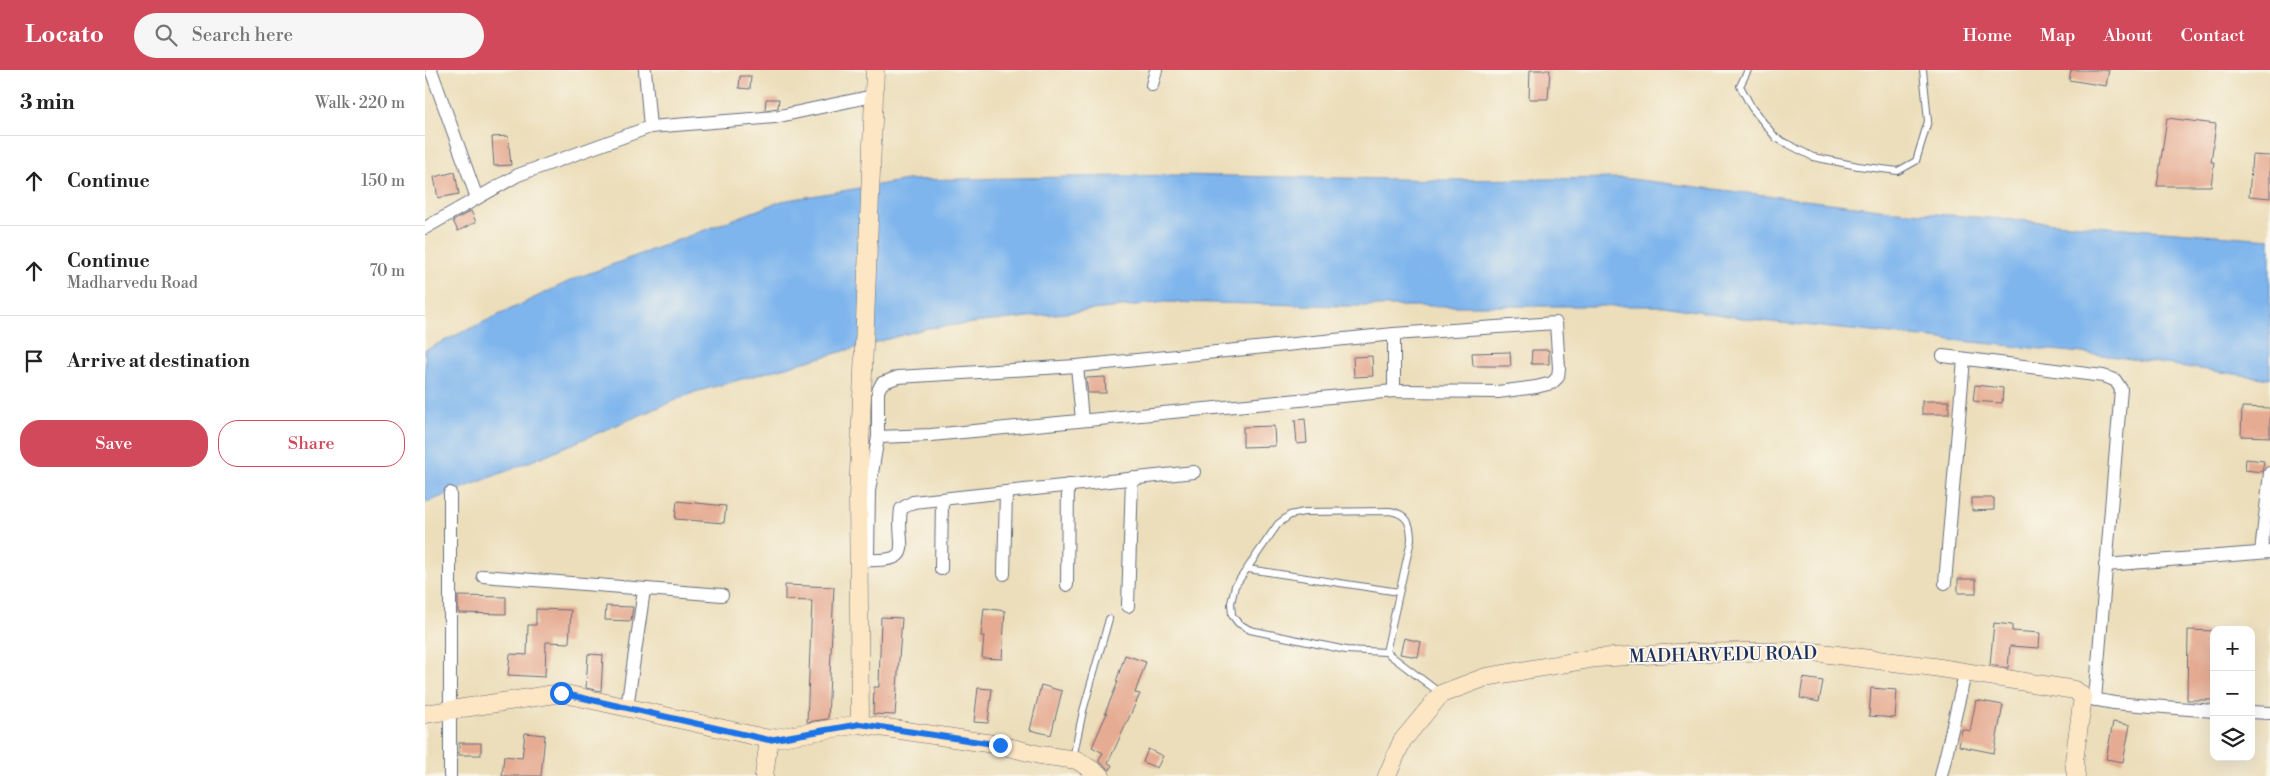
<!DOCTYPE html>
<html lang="en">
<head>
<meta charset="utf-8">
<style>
  :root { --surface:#fff; --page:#f6f6f6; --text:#222; --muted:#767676; --line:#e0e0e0; --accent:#d1495b }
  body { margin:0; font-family:"Libre Bodoni",serif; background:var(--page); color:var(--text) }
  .controls { position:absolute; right:15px; bottom:15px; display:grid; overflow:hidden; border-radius:10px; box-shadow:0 5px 20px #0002 }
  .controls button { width:45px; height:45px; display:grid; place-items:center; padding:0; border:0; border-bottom:1px solid var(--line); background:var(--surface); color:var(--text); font:25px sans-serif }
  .stop { position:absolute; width:15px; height:15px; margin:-11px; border:4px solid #1a73e8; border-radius:50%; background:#fff }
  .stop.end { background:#1a73e8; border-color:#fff; box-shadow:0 1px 5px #0008 }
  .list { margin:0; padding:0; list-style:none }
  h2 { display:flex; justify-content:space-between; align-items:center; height:65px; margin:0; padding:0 20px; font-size:21px }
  h2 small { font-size:16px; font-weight:400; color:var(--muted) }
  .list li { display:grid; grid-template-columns:32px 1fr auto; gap:15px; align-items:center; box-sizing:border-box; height:90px; padding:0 20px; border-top:1px solid var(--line) }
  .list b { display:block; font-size:19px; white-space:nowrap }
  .list p { margin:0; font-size:16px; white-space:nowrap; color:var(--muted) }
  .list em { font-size:16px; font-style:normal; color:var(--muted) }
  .actions { display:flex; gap:10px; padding:15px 20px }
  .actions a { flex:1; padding:11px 0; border:1px solid var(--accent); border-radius:20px; text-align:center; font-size:18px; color:var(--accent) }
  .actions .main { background:var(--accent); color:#fff }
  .icon { flex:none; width:28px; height:28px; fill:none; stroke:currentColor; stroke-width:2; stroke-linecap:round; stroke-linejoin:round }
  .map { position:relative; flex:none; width:1845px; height:706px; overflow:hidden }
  header { display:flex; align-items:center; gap:30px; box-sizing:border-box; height:70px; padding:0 25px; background:var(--accent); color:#fff }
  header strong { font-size:24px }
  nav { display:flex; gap:28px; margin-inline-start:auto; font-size:18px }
  .search { width:350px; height:45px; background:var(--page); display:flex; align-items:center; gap:12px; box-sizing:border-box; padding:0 18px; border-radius:28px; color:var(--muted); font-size:19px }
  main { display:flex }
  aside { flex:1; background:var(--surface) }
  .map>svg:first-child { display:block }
</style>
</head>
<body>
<header>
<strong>Locato</strong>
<div class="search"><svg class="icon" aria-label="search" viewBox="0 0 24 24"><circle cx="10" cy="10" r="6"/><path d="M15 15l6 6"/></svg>Search here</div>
<nav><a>Home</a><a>Map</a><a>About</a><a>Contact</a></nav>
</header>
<main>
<aside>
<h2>3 min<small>Walk · 220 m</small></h2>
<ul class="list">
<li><svg class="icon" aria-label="ahead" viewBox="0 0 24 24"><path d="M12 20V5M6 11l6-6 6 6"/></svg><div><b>Continue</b></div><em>150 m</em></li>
<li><svg class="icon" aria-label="ahead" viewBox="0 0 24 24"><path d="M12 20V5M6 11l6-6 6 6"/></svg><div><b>Continue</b><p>Madharvedu Road</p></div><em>70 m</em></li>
<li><svg class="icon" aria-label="arrive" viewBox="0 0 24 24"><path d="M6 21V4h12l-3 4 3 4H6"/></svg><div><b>Arrive at destination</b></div></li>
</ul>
<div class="actions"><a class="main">Save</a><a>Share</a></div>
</aside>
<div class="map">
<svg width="1845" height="706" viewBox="0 0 1845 706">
  <rect width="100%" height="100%" fill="#fbf7ec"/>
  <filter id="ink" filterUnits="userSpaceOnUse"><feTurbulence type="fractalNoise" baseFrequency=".02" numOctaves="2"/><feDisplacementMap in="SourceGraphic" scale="10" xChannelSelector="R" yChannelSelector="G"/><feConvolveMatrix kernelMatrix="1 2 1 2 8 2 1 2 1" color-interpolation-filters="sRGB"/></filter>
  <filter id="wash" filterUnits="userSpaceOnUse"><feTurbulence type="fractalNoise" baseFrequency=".0096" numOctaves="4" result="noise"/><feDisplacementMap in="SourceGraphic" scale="20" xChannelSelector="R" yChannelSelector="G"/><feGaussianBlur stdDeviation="1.12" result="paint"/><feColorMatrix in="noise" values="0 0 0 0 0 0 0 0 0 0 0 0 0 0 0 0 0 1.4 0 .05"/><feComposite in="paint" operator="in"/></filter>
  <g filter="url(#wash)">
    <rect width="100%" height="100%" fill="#ecdeba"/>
    <!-- water -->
    <path fill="#7eb5ed" stroke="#4c72a6" d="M752,105L1024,110L1198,108L1471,141L1845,169V309L1677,285L1336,251L1238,236H922L741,232L503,258L270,322L102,393L0,433V280L149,209L357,131L482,110Z"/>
    <g id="blocks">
      <!-- building -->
      <g fill="#e6ac93">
        <path d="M1105,0H1125L1123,29H1104Z"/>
        <path d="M1646,0H1684L1681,16L1644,10Z"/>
        <path d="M315,6H326L325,19L314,18Z"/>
        <path d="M341,29H354L353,38L340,40Z"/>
        <path d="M1742,48L1791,54L1786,92H1789L1786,116H1732Z"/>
        <path d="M83,66L86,95L69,96L67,67Z"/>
        <path d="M1827,85L1845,86V128L1824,126Z"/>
        <path d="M30,102L34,124L13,128L9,107Z"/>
        <path d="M46,141L51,152L33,161L28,151Z"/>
        <path d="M1107,280H1124V294H1106Z"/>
        <path d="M1085,282L1086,296H1048L1047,283Z"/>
        <path d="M947,286L948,306L929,307L928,287Z"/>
        <path d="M680,307L681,323H663L661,308Z"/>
        <path d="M1550,315L1578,318L1577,333L1548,331Z"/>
        <rect x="1497" y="331" width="27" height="13"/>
        <path d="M1817,337L1845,338V367L1816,366Z"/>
        <path d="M880,349L882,373L872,374L870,350Z"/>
        <path d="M849,356L850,376L818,377V357Z"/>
        <path d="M1821,389L1839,391L1837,402L1820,400Z"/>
        <path d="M1547,428H1569V440L1547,441Z"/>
        <path d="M252,431L301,436L299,453L250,449Z"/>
        <rect x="1533" y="509" width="18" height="14"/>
        <path d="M360,515L409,517L403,649L382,652L387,531L360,530Z"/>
        <path d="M33,526L81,527V544L33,543Z"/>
        <path d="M181,536L208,537L206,551L180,550Z"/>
        <path d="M559,538L580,541L577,589L557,588L559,566H556Z"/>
        <path d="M111,539L146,540L144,573L121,572L120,607L83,605L85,584L102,585L103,555H111Z"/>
        <path d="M456,547L477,548L470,645L448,644L449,617H454Z"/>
        <path d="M1569,553L1587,555V561L1615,563L1614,578L1585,576L1583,598L1565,595Z"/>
        <path d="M1763,560L1789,561V630H1762Z"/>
        <path d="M979,568L996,572L993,587L975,584Z"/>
        <path d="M163,584L178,585L176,621L161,618Z"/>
        <path d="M700,585L721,592L710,623L715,624L683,693L687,695L685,700L673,691L678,683L667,677L682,643H680L693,612H691Z"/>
        <path d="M1378,608L1398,611L1394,632L1375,628Z"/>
        <path d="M616,615L637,621L626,665L605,660Z"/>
        <path d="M553,618L567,619L563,653L549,652Z"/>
        <path d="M1446,618L1472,620L1470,648L1444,646Z"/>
        <path d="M1551,630L1578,635L1569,683L1534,676L1537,659L1545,661Z"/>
        <path d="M1688,652L1705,655L1698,692L1681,689Z"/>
        <path d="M100,663L120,665L116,706H77L79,686L97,688Z"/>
        <rect x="34" y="673" width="22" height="12"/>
        <path d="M723,679L738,686L732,698L718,692Z"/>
      </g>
    </g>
  </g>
  <g filter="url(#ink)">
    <use href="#blocks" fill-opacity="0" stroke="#646c7e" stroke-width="1"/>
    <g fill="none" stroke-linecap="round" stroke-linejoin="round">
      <defs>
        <g id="lane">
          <path d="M1323,0L1315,16L1327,38L1351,68L1388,87L1433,96L1473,101L1491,91L1503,51L1498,0"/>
          <path d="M965,441C982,444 986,453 986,470L961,582L921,580L825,560L813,553L807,545L806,533L810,516L853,454L865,445L879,442Z"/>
          <path d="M823,499L974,522"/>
          <path d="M961,582L1015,623"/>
          <path d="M648,688L658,641L684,549"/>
        </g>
        <g id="street">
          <path d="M6,0L52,128"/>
          <path d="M220,0L225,57"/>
          <path d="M727,15L731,0"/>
          <path d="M0,158L93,105L225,57L350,47L448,26"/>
          <path d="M1518,286L1678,306L1690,310L1696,319L1670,630"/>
          <path d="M652,296L657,350"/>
          <path d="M969,321V264"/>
          <path d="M25,423V706"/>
          <path d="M1836,482L1845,403"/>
          <path d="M433,489L439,490L443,485L444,421L453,367V321L457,313L473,307L652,296L969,264L1131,253L1134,298L1133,307L1127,313L1111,317L1073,322L969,321L506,365L453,367"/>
          <path d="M439,490C494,492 470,477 476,439L488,432L769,402"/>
          <path d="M1680,495L1845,482"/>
          <path d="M516,499L517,429"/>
          <path d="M579,504L581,422"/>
          <path d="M58,506L297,525"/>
          <path d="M1520,513L1539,289"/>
          <path d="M642,515L643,415"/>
          <path d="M703,536L707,408"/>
          <path d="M1662,628L1689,633L1789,641"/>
          <path d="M202,638L219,520"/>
          <path d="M1826,642L1845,643"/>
          <path d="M1516,706L1540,604"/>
        </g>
        <g id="secondary">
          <path d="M0,644L136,623L344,669L435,654L575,675L615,685L652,690L676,706"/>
          <path d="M435,654L433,428L450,0"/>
          <path d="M339,706L344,669"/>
          <path d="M962,706L977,671L1016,624L1061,607L1171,588L1253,583L1380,581L1509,597L1650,620L1658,627L1649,691L1651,706"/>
        </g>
      </defs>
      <!-- lane casing -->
      <use href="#lane" stroke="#646c7e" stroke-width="8"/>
      <!-- street casing -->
      <use href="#street" stroke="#646c7e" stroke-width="14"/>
      <!-- secondary casing -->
      <use href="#secondary" stroke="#646c7e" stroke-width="19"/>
      <!-- lane -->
      <use href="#lane" stroke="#fff" stroke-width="6"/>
      <!-- street -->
      <use href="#street" stroke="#fff" stroke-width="12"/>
      <!-- secondary -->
      <use href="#secondary" stroke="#fce6c4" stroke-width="18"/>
    </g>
  </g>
  <g fill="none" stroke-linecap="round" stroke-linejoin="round" filter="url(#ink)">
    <!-- route -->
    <path stroke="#1a73e8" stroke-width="6" d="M136,623L344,670L435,654L575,675"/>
  </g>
  <g text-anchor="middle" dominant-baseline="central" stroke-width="4" stroke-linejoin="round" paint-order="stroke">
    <!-- street labels -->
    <g font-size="18" fill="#1b2f5e" stroke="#fbf7ec">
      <text transform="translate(1298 585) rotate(-1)">MADHARVEDU ROAD</text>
    </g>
  </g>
</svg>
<div class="controls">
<button>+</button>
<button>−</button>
<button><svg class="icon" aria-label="layers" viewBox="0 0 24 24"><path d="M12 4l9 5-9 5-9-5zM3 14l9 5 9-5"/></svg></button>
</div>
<div class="stop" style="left:136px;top:623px"></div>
<div class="stop end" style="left:575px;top:675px"></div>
</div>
</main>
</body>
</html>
